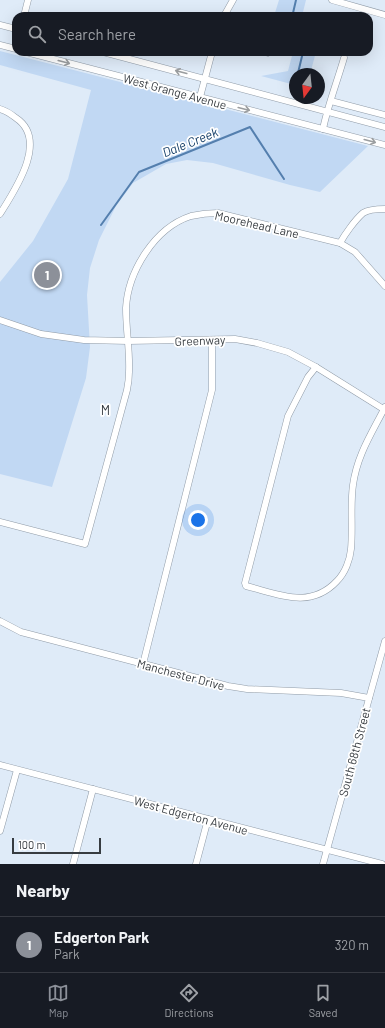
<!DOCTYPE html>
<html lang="en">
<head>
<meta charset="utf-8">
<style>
  :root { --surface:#171b24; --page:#20242c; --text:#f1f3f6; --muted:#9ea1a6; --line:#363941; --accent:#8c9099 }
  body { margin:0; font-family:Barlow,sans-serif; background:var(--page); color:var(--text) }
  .compass { position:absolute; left:289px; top:68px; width:36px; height:36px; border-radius:50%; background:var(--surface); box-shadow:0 4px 16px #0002; rotate:195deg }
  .scale { position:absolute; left:12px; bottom:10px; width:89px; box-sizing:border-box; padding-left:4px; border:2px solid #373c41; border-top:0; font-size:11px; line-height:14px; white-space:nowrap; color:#373c41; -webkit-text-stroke:3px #fff; paint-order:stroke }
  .you { position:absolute; left:198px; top:520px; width:14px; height:14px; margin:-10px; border:3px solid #fff; border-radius:50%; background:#1a73e8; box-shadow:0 0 0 6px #1a73e833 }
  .badge { display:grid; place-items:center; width:26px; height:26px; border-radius:50%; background:var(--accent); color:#fff; font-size:13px; font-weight:700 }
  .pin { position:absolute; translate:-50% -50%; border:2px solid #fff; box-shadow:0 1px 4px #0006 }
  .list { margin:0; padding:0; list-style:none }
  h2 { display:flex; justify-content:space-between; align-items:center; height:52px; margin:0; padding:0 16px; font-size:17px }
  h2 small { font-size:13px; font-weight:400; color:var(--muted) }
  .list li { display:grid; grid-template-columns:26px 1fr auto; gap:12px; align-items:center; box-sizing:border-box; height:56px; padding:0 16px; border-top:1px solid var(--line) }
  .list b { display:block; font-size:15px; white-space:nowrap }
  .list p { margin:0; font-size:13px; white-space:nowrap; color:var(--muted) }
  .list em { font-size:13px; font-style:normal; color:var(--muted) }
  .icon { flex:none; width:22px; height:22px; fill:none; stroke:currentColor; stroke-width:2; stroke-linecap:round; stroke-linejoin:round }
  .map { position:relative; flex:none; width:385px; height:864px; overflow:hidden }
  .search { position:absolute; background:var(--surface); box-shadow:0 4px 16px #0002; left:12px; right:12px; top:12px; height:44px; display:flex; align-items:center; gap:10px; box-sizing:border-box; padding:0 14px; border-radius:12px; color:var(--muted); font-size:15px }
  .sheet { height:108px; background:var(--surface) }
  nav { display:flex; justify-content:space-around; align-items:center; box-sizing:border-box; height:56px; border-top:1px solid var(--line); background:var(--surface); font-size:11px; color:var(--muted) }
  nav a { display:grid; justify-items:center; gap:2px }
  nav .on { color:var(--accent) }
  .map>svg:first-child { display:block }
</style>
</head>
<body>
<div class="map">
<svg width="385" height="864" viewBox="0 0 385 864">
  <rect width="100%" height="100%" fill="#dfebf8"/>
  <!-- green -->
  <g fill="#c1d8f3">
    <path d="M279,0H306L302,16H274Z"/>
    <path d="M0,51L368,146L320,192L290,185L213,163L187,160L166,164L133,183L116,206L99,240L90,268L87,295L90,347L86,378L52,487L0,474V282L33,241L68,179L91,90L0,65Z"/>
    <path d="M293,52H316L310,74H295V85L261,76L288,71Z"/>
  </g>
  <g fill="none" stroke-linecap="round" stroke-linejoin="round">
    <!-- stream -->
    <g stroke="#547fae" stroke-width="2">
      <path d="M295,16L293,13L296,0"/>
      <path d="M298,73L303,52"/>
      <path d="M101,225L139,172L250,127L284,179"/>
    </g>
    <defs>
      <g id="minor">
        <path d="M332,0L385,15"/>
        <path d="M24,16L28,0"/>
        <path d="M224,16L233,0"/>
        <path d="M0,25L16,29"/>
        <path d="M0,45L16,49"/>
        <path d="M26,52L385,145"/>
        <path d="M103,52L385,127"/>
        <path d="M265,52L268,53"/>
        <path d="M200,97L212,52"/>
        <path d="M331,101L385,115"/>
        <path d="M0,109C7,111 11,114 16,118C49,140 15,190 0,214"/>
        <path d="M323,129C328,105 337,82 344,58"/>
        <path d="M340,243C345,234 355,220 363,213C369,209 378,209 385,209"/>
        <path d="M0,320L41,334L84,340L128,341L235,339L257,343L288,352L316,367L385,410"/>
        <path d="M316,367L308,377L288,416L245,583L246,586C278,594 310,610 337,581C345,573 350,560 351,549C353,527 350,506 353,485C357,455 372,433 385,407"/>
        <path d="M0,522L85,544L127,390C128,385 129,378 129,372C130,351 126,330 126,308C128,272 154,228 191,216C200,214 209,213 218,213L340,243L355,252L385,286"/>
        <path d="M0,621L21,632L228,686L247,689L341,693L369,698"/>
        <path d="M143,664L212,390V340"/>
        <path d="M0,765L382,864"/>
        <path d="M0,831L17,770"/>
        <path d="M73,864L93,789"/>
        <path d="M196,864L208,819"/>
        <path d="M323,864L385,641"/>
      </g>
    </defs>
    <!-- minor casing -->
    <use href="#minor" stroke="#909ba7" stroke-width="7"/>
    <!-- minor -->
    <use href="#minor" stroke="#fff" stroke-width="6"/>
  </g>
  <!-- one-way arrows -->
  <defs><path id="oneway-shaft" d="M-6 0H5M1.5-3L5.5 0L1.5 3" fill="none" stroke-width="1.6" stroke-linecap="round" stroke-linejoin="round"/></defs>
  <g stroke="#9b9ea0">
    <use href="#oneway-shaft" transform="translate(64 62) rotate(15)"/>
    <use href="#oneway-shaft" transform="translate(181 72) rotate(-165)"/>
    <use href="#oneway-shaft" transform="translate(244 109) rotate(14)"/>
    <use href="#oneway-shaft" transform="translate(370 141) rotate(15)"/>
  </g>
  <g text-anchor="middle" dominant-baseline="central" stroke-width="3.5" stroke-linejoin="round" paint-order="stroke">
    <!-- street labels -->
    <g font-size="12" fill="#373c41" stroke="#fff">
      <text transform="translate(175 91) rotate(15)">West Grange Avenue</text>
      <text transform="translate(257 224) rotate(13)">Moorehead Lane</text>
      <text transform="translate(200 340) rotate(-2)">Greenway</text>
      <text transform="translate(181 674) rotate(15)">Manchester Drive</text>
      <text transform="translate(354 752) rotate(-75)">South 68th Street</text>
      <text transform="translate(191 815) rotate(15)">West Edgerton Avenue</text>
    </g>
    <!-- water labels -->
    <g font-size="13" font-style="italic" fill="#143e68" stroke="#fff">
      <text transform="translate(190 142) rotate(-22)">Dale Creek</text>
    </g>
    <!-- neighbourhood labels -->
    <g font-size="13" letter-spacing="1" fill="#373c41" stroke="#fff">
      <text x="106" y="410">M</text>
    </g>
  </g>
</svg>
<svg class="compass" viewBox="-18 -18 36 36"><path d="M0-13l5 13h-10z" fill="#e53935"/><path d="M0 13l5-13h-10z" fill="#9ea1a6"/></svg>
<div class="scale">100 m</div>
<div class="you"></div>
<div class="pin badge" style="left:47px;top:275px">1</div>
<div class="search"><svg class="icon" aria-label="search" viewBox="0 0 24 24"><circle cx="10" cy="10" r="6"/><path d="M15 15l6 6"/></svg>Search here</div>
</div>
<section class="sheet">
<h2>Nearby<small></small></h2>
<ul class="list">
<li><span class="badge">1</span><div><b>Edgerton Park</b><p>Park</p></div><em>320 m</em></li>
</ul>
</section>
<nav>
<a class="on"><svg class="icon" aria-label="map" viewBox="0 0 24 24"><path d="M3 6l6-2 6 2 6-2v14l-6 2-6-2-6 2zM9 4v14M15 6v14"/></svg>Map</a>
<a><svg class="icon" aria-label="directions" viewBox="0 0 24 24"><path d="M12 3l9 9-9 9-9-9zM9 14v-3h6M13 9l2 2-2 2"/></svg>Directions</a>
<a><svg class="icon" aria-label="saved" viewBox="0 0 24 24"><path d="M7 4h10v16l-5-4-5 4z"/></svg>Saved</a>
</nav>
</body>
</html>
